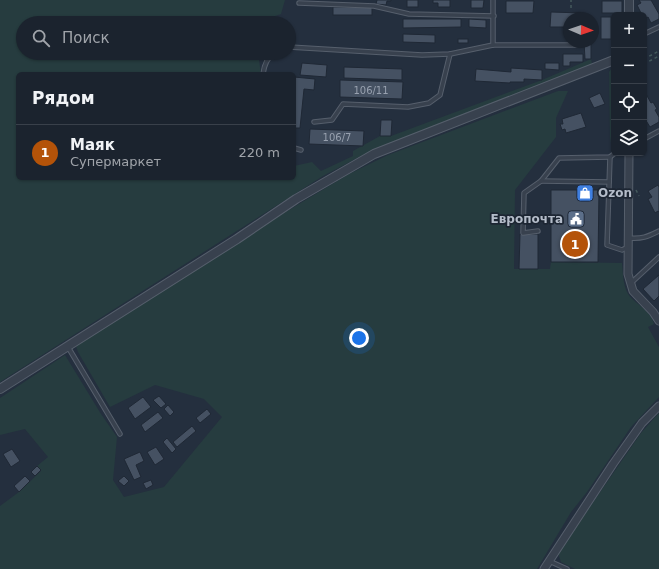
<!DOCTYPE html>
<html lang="ru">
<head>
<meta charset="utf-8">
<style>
  :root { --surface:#1b232e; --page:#282f3a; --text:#f1f3f6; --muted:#a0a4aa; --line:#39404a; --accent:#b45309 }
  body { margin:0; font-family:"DejaVu Sans",sans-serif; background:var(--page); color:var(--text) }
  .controls { position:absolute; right:12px; top:12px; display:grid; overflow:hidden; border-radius:6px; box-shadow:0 1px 3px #0004 }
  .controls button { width:36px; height:36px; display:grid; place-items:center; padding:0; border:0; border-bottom:1px solid var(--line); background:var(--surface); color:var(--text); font:20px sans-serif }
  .compass { position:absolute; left:563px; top:12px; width:36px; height:36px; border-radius:50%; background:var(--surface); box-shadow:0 1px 3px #0004; rotate:92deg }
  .you { position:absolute; left:359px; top:338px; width:14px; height:14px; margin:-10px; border:3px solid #fff; border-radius:50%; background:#1a73e8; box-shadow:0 0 0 6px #1a73e833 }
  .badge { display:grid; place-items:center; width:26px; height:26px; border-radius:50%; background:var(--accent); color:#fff; font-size:13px; font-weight:700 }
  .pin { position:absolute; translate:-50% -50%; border:2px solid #fff; box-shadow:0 1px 4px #0006 }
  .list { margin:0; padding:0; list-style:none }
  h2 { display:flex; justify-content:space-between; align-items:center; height:52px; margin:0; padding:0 16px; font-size:17px }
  h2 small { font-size:13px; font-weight:400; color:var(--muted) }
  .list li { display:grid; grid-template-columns:26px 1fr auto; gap:12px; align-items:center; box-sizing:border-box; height:56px; padding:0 16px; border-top:1px solid var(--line) }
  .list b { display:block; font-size:15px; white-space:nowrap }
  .list p { margin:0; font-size:13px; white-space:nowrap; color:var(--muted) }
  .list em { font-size:13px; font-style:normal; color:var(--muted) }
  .icon { flex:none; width:22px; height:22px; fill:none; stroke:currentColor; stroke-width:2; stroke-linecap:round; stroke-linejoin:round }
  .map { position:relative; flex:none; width:659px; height:569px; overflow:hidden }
  .search { position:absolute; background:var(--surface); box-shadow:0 1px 3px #0004; left:16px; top:16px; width:280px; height:44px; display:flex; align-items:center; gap:10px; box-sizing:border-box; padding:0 14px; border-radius:22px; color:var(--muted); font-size:15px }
  .panel { position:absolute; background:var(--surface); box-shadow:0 1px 3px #0004; left:16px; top:72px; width:280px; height:108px; border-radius:6px }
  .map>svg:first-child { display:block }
</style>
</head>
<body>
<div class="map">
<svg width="659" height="569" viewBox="0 0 659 569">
  <rect width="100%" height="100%" fill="#242f3e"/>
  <!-- green -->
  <g fill="#263c3f">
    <path d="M0,0H285L281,14L260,21H246L245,23H23V53H258L261,74H18V178H294V166L312,162L321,171L353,156V151L380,136H391L542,80L591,59L592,64L365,154L323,176L0,382Z"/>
    <path d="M614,65V145L611,143L610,137L609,72Z"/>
    <path d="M558,91H568L556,118V137L515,190L514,269H550L551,262L622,263C623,272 623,284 627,292C633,304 650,308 654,324L648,327L659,347V397L631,427L587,492L571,512L537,569H0V506L19,492L41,471L37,466L48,457L25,429L0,435V398L65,355L101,414L117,437L113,480L124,497L164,487L222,417L204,399L155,385L110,407L78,352L76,346L279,216L349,174L388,155Z"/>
    <path d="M659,413V569H575L561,562L558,553L641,433Z"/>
  </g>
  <!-- building -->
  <g fill="#455162" stroke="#1f2835">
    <path d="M377,0H391V1H387L386,5L376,4Z"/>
    <rect x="407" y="0" width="11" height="7"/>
    <path d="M433,0H450V7H438V3H433Z"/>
    <path d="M471,0H484L483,8H471Z"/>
    <path d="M639,0H651L659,14V19L651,23L648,17L644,19V15H642L637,5L641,3Z"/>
    <path d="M506,1H534L533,13H506Z"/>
    <rect x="602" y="1" width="20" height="12"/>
    <rect x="333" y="7" width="39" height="8"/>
    <path d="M551,12L582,13L581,18H569V27H550Z"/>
    <rect x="601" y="17" width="10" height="22"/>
    <path d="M403,19H461V27L403,28Z"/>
    <path d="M469,19L486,20V28L469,27Z"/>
    <path d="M246,21H260V23H245Z"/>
    <path d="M403,34L435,35V43L403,42Z"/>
    <rect x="458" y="39" width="10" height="4"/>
    <path d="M584,42H591V59H585Z"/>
    <path d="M563,54H583V62H570V66H563Z"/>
    <path d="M302,63L327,65L326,77L300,75Z"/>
    <path d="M545,63H559V70L545,69Z"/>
    <path d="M344,67L402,69V80L344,78Z"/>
    <path d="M511,68L542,70V80L524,79V82H510V83L475,81L476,69L511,72Z"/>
    <path d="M294,77L315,79L314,90L304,89L300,128H294Z"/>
    <path d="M340,80L403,82L402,99L340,97Z"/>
    <path d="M600,93L605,104L594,108L589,98Z"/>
    <path d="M646,94L651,103L653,102L657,109L655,110L659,117V122L650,127L645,119L644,120V95Z"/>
    <path d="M581,113L586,127L566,133L565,129L562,130L560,124H563L562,119Z"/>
    <path d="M381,120H392L391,136H380Z"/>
    <path d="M310,129L364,131L363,146L309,144Z"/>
    <path d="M658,185L659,187V212L658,211L655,213L648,199L652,197L648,191Z"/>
    <path d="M551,190H599L598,262H551Z"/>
    <path d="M520,234H538V269H519Z"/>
    <path d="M659,275V296L654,301L643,289Z"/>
    <path d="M159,396L166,404L161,408L153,400Z"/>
    <path d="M143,397L151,407L135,419L128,408Z"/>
    <path d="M168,405L174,412L170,416L164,409Z"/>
    <path d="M207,409L211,414L200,423L196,418Z"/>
    <path d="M158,412L163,418L145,432L141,425Z"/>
    <path d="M192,426L196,431L177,447L173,442Z"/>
    <path d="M167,438L176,449L172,453L163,442Z"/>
    <path d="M156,447L164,459L155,465L147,452Z"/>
    <path d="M12,449L20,461L11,467L3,454Z"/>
    <path d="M140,452L144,461L136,465L141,477L134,480L124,459Z"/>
    <path d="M37,466L41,470L35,476L31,472Z"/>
    <path d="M25,476L30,481L19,492L14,486Z"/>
    <path d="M124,476L129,481L124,486L118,481Z"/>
    <path d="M151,480L153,485L146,489L143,483Z"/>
  </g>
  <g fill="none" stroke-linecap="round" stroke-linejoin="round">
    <defs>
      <g id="service">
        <path d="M299,3L374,6L409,14L494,16"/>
        <path d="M644,34L659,27"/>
        <path d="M493,45H576"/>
        <path d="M289,47L422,55L450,54L493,45V0"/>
        <path d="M263,74C264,66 267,58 274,53"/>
        <path d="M314,122L332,120L343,104L408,107L429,103L440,95L450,54"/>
        <path d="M644,139L659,131"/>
        <path d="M294,148L301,150"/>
        <path d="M610,157L607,245L622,250L628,247"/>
        <path d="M541,181L609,182"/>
        <path d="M538,231L523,233L524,193L541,181L559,158L610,157L615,153"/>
        <path d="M629,238C642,239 647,237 659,231"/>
        <path d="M631,283L659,257"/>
        <path d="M68,347L120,434"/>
        <path d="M549,561L567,569"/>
      </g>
      <g id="minor">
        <path d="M629,153L628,274L633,291L653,312L659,321"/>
        <path d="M544,569L613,464L642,423L659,406"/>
      </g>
      <g id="tertiary">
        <path d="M629,15V0"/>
        <path d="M0,389L237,239L296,199L374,154L614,60"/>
      </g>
    </defs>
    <!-- service casing -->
    <use href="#service" stroke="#565f6c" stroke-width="5.5"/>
    <!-- minor casing -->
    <use href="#minor" stroke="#565f6c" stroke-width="9"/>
    <!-- tertiary casing -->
    <use href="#tertiary" stroke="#565f6c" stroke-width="10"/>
    <!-- path -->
    <g stroke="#44595c" stroke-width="1.5" stroke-dasharray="3 3" stroke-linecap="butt">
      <path d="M571,8V0"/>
      <path d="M644,59L659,51"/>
      <path d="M644,64L659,56"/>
      <path d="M636,190L639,196"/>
    </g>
    <!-- service -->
    <use href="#service" stroke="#38414e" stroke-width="3.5"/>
    <!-- minor -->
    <use href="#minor" stroke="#38414e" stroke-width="7"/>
    <!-- tertiary -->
    <use href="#tertiary" stroke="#38414e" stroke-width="8"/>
  </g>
  <!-- icons -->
  <defs>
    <symbol id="shop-square" viewBox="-11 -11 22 22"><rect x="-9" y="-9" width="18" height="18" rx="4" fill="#3f7fe0" stroke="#1d2633"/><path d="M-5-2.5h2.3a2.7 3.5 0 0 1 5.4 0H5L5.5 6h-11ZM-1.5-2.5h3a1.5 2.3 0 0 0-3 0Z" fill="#fff"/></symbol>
    <symbol id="civic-square" viewBox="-11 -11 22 22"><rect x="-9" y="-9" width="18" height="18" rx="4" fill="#5c6f8a" stroke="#1d2633"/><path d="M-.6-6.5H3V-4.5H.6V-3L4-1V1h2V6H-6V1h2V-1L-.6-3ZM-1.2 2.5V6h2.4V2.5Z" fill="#fff"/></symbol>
  </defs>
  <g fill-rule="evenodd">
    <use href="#shop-square" x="575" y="183" width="20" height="20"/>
    <use href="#civic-square" x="566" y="209" width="20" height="20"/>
  </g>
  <g text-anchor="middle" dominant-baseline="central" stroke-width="3.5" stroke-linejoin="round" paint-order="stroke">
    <!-- number labels -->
    <g font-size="10" fill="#98a1af">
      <text x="371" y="90">106/11</text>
      <text x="337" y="137">106/7</text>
    </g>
    <!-- poi labels -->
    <g font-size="12" font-weight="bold" fill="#b4bcc9" stroke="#1d2633" text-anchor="start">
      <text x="598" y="193">Ozon</text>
      <text x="563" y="219" text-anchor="end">Европочта</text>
    </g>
  </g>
</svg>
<div class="controls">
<button>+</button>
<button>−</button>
<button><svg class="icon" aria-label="locate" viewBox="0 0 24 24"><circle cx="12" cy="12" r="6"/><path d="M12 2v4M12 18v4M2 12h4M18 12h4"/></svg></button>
<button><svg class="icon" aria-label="layers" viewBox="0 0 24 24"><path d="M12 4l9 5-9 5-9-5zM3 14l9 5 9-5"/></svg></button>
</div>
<svg class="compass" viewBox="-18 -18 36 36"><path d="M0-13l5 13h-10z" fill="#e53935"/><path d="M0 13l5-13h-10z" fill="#a0a4aa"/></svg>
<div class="you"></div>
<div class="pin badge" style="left:575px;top:244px">1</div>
<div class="search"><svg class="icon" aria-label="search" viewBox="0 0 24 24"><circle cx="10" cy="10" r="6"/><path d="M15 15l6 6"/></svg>Поиск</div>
<section class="panel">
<h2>Рядом<small></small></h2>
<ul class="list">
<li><span class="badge">1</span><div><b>Маяк</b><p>Супермаркет</p></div><em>220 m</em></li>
</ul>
</section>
</div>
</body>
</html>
